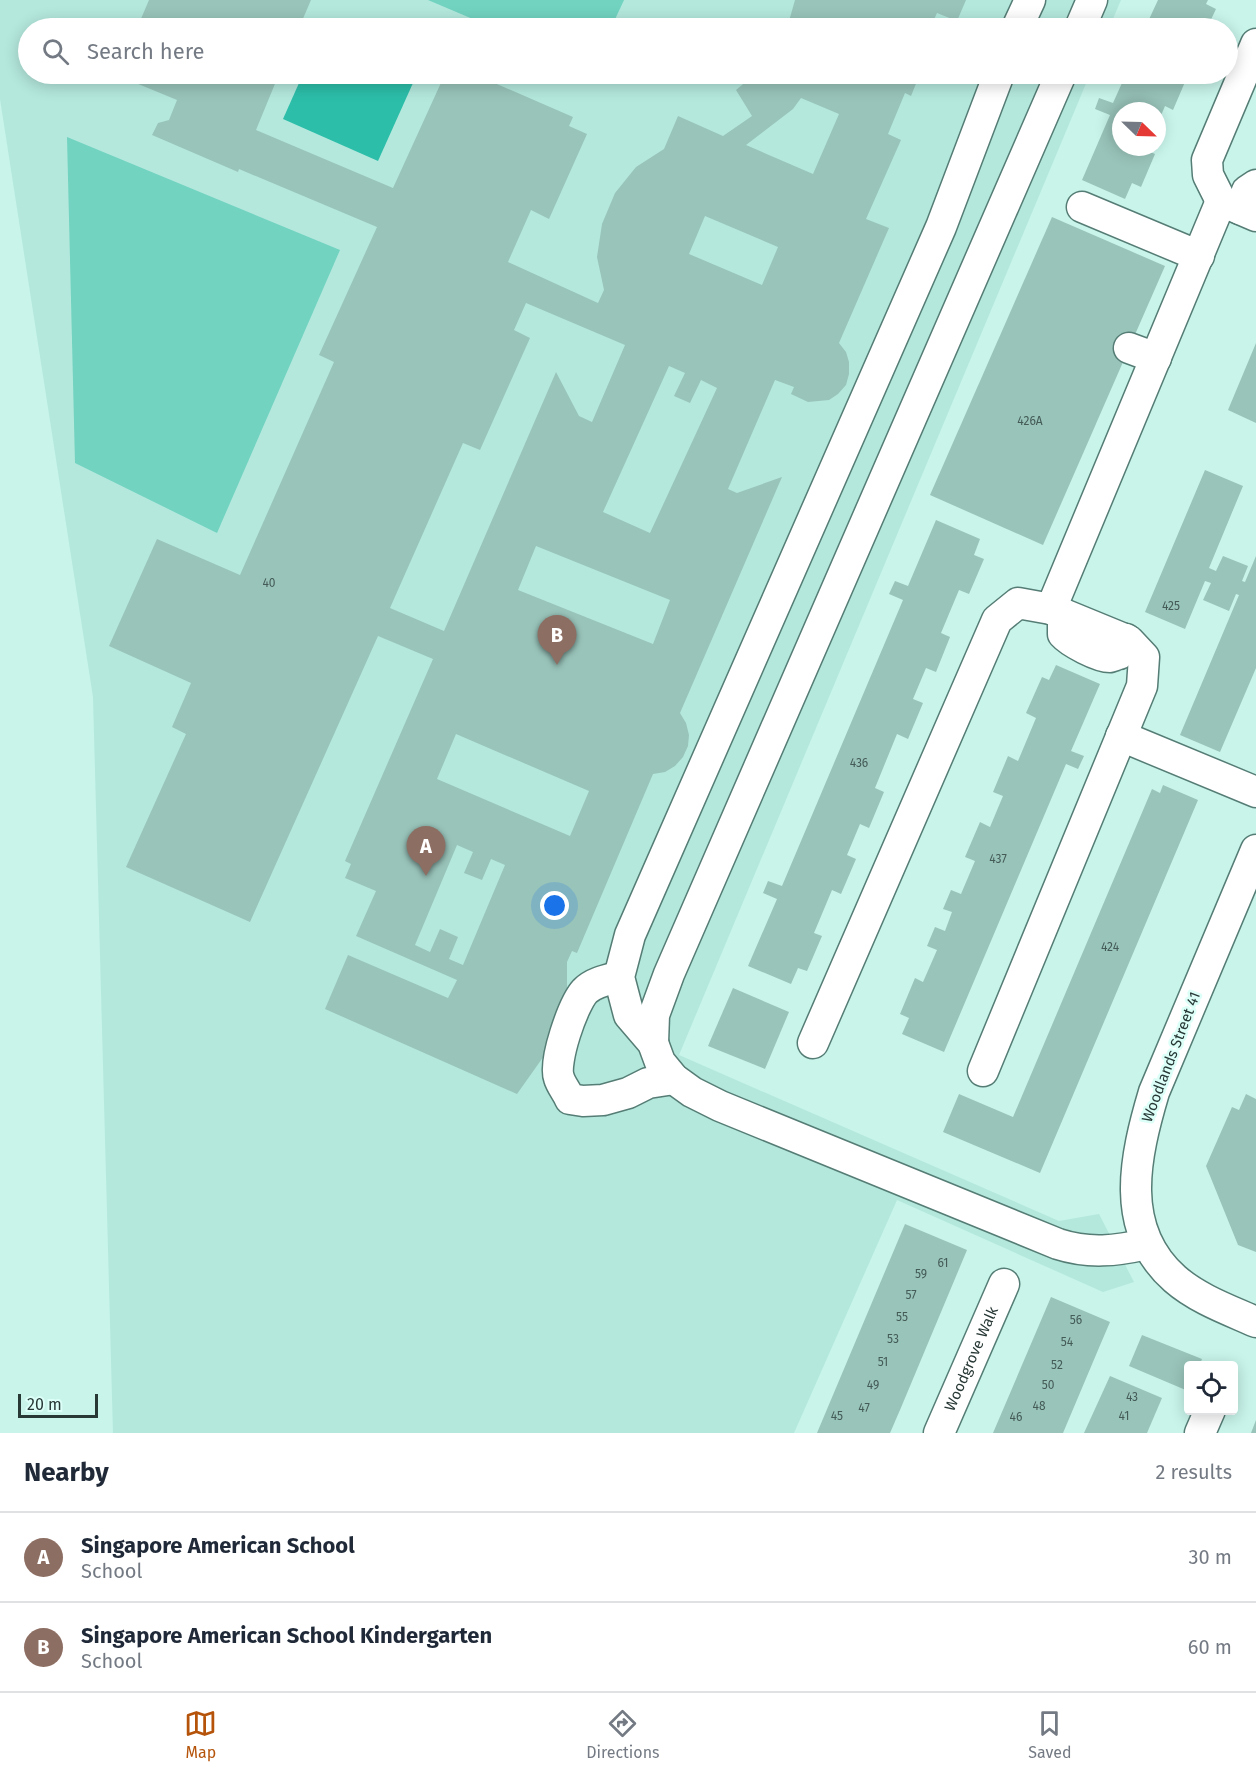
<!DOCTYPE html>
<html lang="en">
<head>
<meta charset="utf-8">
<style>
  :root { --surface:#fff; --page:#f2f2f3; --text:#1f2937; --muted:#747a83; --line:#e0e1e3; --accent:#b45309 }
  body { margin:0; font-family:"Fira Sans",sans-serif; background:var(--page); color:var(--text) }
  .controls { position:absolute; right:18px; bottom:18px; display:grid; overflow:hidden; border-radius:6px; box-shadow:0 3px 15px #0003 }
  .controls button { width:54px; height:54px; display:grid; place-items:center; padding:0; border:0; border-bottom:2px solid var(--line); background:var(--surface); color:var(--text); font:30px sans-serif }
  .compass { position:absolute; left:1112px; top:102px; width:54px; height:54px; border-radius:50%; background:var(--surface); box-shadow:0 3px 15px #0003; rotate:113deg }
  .scale { position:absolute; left:18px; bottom:15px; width:80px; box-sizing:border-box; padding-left:6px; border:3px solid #273835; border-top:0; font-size:16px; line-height:21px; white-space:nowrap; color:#273835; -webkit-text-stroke:4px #dcfff7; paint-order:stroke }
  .you { position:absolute; left:555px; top:906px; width:21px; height:21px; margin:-15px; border:4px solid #fff; border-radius:50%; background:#1a73e8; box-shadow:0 0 0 9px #1a73e833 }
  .badge { display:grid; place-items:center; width:39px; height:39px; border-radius:50%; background:var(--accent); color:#fff; font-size:20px; font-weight:700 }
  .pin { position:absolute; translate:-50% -50px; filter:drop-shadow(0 2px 3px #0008) }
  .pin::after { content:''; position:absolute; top:32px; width:21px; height:18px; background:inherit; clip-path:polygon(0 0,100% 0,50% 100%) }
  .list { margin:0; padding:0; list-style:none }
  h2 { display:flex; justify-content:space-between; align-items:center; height:78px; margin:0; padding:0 24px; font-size:26px }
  h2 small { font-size:20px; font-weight:400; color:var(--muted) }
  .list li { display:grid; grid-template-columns:39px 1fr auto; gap:18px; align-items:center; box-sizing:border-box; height:90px; padding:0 24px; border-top:2px solid var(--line) }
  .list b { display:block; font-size:22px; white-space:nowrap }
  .list p { margin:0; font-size:20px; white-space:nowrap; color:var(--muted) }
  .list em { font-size:20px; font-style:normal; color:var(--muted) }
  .icon { flex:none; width:33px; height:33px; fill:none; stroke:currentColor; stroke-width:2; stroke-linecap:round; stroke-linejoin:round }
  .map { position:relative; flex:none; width:1256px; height:1433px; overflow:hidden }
  .search { position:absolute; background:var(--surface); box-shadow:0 3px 15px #0003; left:18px; right:18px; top:18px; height:66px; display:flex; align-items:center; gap:15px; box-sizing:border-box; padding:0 21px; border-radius:33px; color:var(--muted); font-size:22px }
  .sheet { height:258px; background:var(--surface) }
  nav { display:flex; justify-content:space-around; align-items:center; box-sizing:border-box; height:84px; border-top:2px solid var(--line); background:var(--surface); font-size:16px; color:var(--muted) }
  nav a { display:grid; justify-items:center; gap:3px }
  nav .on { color:var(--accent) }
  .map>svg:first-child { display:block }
</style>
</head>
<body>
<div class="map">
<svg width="1256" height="1433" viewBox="0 0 1256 1433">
  <rect width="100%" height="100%" fill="#c8f4ea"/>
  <!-- built -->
  <path fill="#b4e8dd" d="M0,0H1121L1109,28H28V74H1090L679,1055L1059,1221L1099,1214L1134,1282L1103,1292L897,1200L794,1433H113L93,697L0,99Z"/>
  <!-- pitch -->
  <g fill="#71d3c0">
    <path d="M428,0H624L611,28H494Z"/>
    <path d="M67,137L340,250L217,533L75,463Z"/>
  </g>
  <!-- water -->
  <path fill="#2cbea9" d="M303,74H391L413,83L378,161L283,119Z"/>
  <!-- building -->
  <g fill="#99c4ba" fill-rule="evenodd">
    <path d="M149,0H311L299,28H137Z"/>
    <path d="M795,0H966L957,21L937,13L930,28H787Z"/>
    <path d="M1158,0H1208L1206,4L1216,9L1207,28H1145Z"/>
    <path d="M114,74H279L256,130L393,188L445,74H474L573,117L569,126L587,134L549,219L531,210L508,262L598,303L604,290L597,257L602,224L615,193L636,167L664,149L678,116L723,136L752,116L736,90L755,74H920L911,96L905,93L888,134L901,140L866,219L889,228L839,343L846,352L849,362V374L846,385L838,394L829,400L808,402L791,394L794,387L775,380L728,489L737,493L782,477L680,713L686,723L689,735L688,746L683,757L675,766L665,772L653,774L577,953L572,951L567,962V1001L556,1039L517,1094L325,1009L348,955L448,998L457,980L356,936L376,891L345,878L351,864L345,861L433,659L378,636L250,922L126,867L186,734L172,727L191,683L109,646L157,539L240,575L334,362L319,355L377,227L239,169L238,172L152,135L158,123L169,120L177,100ZM801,98L839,114L813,174L746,145L793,109ZM705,216L778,247L762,285L689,254ZM526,303L625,345L592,422L579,416L556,372L444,631L390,608L463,443L480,450L530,338L514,330ZM669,366L685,373L674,396L690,403L701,380L717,388L650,533L603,512ZM536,546L670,600L653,644L518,590ZM456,734L589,791L570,836L437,779ZM457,845L473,852L464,873L482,880L491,859L505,865L463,965L449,959L458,937L440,929L430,952L415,945Z"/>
    <path d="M1126,74L1188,75L1173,110L1165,106L1157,125V111H1121V147H1148L1146,150L1155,154L1141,187L1132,183L1125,199L1082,180L1110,115L1095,109L1099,98L1113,103Z"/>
    <path d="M1052,217L1165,266L1043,545L930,495Z"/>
    <path d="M1256,343V423L1228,410Z"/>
    <path d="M1205,470L1243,486L1209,568L1216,571L1223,556L1248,566L1242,581L1245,582L1256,556V668L1220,752L1180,735L1239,595L1236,594L1229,611L1203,600L1211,583L1205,581L1185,629L1145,612Z"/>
    <path d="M936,520L980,539L974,555L984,559L969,594L959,590L941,633L950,637L936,672L926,668L913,699L923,703L908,739L897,734L875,788L884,792L869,828L860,824L847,855L856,859L841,894L832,890L814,933L822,936L807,971L798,968L791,984L748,966L777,899L763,893L768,881L782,886L903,600L889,594L895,581L908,586Z"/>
    <path d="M1056,665L1100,684L1071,751L1084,756L1078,769L1066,764L944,1052L902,1034L909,1018L900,1014L915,978L923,982L937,950L927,946L935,927L945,931L952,912L943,909L951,890L961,894L975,861L965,857L980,822L990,827L1003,796L993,792L1008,756L1018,761L1036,718L1026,713L1042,677L1049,680Z"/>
    <path d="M1163,785L1198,800L1040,1173L943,1132L959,1094L1013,1117L1152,789L1160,793Z"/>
    <path d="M733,988L789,1012L765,1069L708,1046Z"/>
    <path d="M1246,1094L1256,1099V1252L1238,1245L1206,1166L1232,1107L1239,1110Z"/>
    <path d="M905,1224L967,1250L900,1410L890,1433H817Z"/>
    <path d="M1051,1297L1110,1322L1101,1343L1063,1433H993Z"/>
    <path d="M1142,1335L1202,1359L1199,1366H1188V1391L1129,1366Z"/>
    <path d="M1110,1376L1162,1398L1147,1433H1084Z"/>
    <path d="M1256,1420V1433H1251Z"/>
  </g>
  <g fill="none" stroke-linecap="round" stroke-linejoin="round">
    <defs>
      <g id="minor">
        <path d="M1017,28L1030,0"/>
        <path d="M1080,28L1092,0"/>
        <path d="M1256,44L1207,160L1208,175L1221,201L1256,216"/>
        <path d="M999,74L941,227L630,935L619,977L629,1015L653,1043L660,1062L674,1079L692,1092L720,1106L1058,1244C1089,1254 1116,1251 1147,1244"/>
        <path d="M1082,207L1199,256"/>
        <path d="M1240,209L1247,191L1256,185"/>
        <path d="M1129,348L1156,358"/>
        <path d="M1051,609L1221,201"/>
        <path d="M1067,616L1063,625V634C1070,642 1098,657 1110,657C1111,657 1118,654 1119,654L1126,639"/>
        <path d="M1121,736L1256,792"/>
        <path d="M1256,850L1154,1092C1135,1156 1118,1229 1175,1279C1198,1299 1229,1310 1256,1322"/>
        <path d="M619,977C607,980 594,982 585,991C573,1004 553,1062 559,1078C561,1085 567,1092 570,1099L583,1101L603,1100L628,1093L648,1083L674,1079"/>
        <path d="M653,1043L654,1015L669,974L1061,74"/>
        <path d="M813,1043L997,620L1018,603L1051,609L1129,641L1144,657L1142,686L983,1071"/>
        <path id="s1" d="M939,1433L1004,1284"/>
        <path d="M1200,1433L1210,1410"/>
      </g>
    </defs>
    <!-- minor casing -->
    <use href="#minor" stroke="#557d75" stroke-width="33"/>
    <!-- minor -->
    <use href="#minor" stroke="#fff" stroke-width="30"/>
  </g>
  <g text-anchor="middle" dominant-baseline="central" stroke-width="5" stroke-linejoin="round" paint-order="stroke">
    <!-- number labels -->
    <g font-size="12" fill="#445b56">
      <text x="1030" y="421">426A</text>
      <text x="269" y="583">40</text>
      <text x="1171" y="606">425</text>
      <text x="859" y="763">436</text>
      <text x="998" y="859">437</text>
      <text x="1110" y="947">424</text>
      <text x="943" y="1263">61</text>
      <text x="921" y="1274">59</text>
      <text x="911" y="1295">57</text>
      <text x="902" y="1317">55</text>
      <text x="1076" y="1320">56</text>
      <text x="893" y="1339">53</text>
      <text x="1067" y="1342">54</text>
      <text x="883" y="1362">51</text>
      <text x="1057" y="1365">52</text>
      <text x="873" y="1385">49</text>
      <text x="1048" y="1385">50</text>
      <text x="1132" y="1397">43</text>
      <text x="1039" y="1406">48</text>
      <text x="864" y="1408">47</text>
      <text x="837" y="1416">45</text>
      <text x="1124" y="1416">41</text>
      <text x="1016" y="1417">46</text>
    </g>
    <!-- street labels -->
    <g font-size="15" fill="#273835" stroke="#dcfff7">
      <text transform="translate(1171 1057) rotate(-69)">Woodlands Street 41</text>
      <text stroke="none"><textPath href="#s1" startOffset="81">Woodgrove Walk</textPath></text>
    </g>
  </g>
</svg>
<div class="controls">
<button><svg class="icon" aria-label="locate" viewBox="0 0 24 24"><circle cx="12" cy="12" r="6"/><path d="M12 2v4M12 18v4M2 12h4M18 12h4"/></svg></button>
</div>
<svg class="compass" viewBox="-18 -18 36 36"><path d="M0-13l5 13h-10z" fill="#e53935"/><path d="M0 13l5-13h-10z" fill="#747a83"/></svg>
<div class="scale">20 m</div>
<div class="you"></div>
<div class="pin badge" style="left:426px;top:876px;background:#8d6e63">A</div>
<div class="pin badge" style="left:557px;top:665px;background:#8d6e63">B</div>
<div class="search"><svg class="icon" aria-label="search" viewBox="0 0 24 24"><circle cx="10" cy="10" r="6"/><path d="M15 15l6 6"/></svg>Search here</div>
</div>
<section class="sheet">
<h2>Nearby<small>2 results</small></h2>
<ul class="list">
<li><span class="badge" style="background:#8d6e63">A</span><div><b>Singapore American School</b><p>School</p></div><em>30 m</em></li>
<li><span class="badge" style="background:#8d6e63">B</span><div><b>Singapore American School Kindergarten</b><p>School</p></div><em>60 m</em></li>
</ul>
</section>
<nav>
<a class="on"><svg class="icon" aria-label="map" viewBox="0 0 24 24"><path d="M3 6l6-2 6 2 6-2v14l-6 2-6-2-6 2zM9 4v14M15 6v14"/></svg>Map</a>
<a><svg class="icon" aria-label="directions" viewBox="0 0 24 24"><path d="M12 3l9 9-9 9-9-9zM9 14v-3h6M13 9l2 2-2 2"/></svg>Directions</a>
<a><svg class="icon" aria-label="saved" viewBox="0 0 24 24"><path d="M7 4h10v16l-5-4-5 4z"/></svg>Saved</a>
</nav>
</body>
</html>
